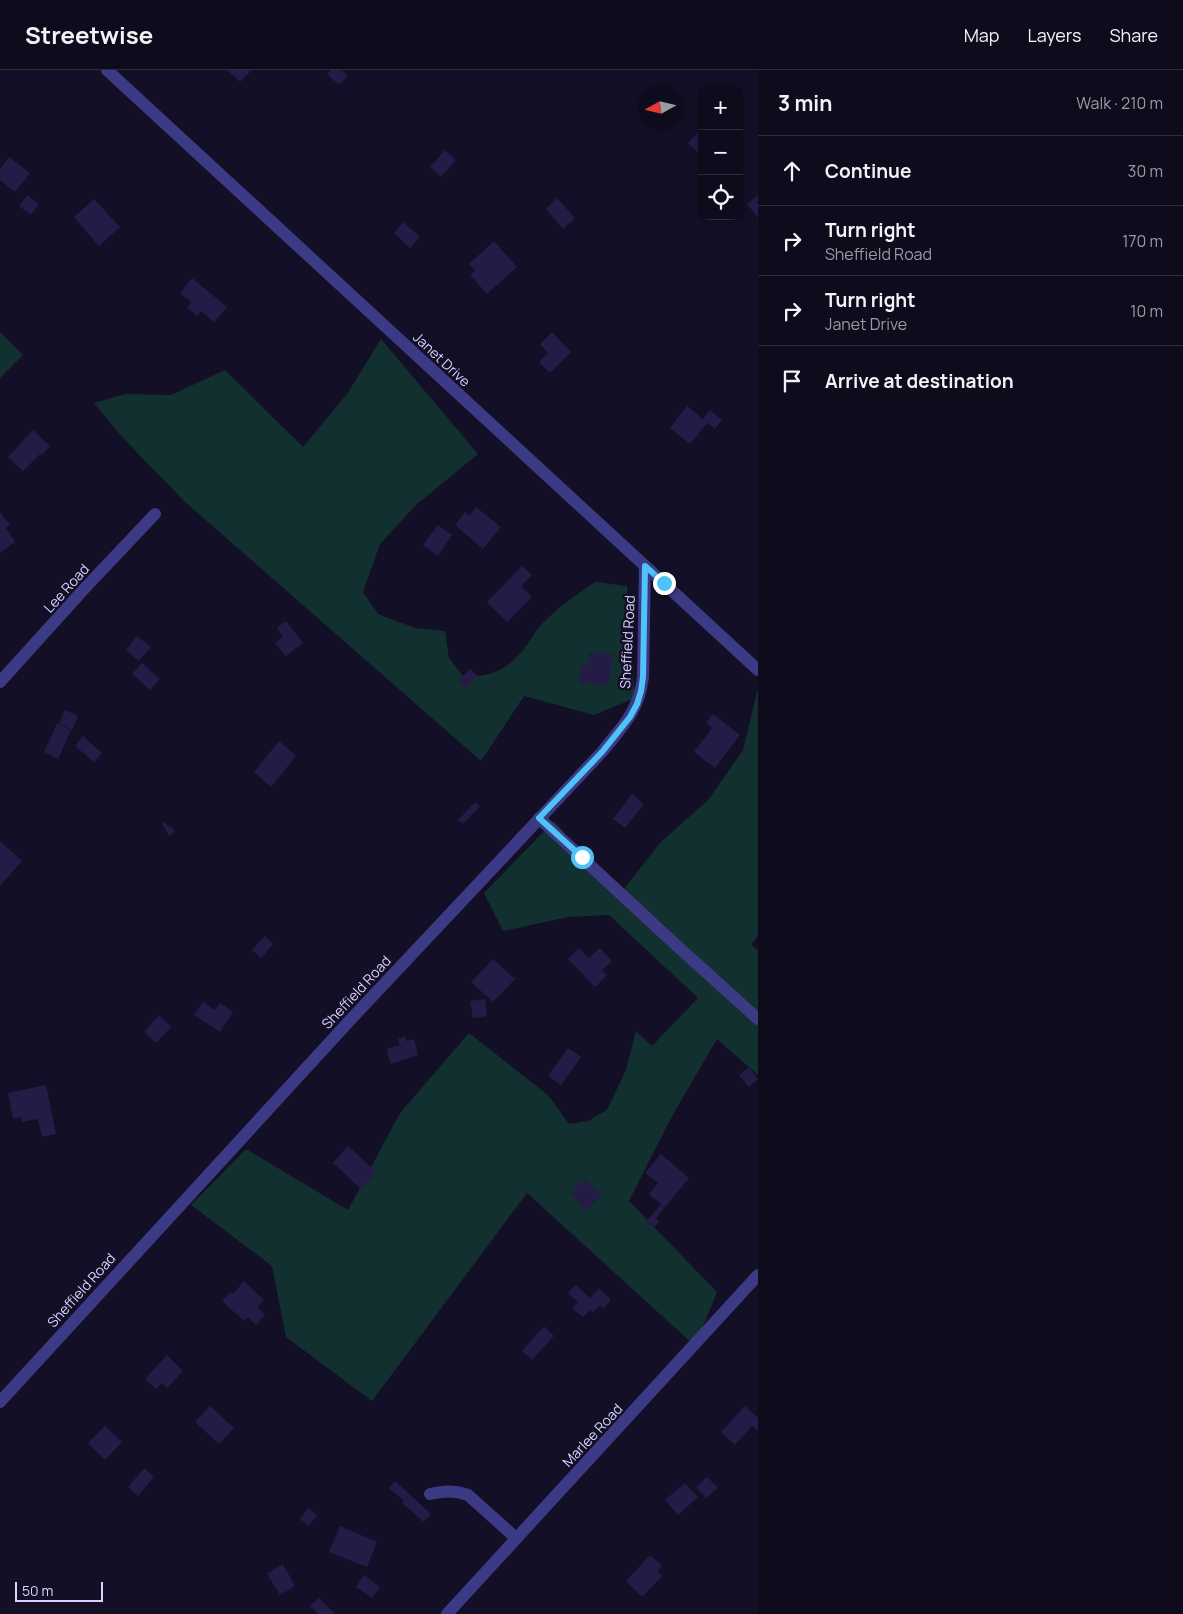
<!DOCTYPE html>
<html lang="en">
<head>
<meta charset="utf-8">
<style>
  :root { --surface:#0e0b1c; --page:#171425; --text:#f1f3f6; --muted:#9b9ba3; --line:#2e2b3b }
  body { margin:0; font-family:Manrope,sans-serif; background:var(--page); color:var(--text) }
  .controls { position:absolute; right:15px; top:15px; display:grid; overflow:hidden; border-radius:10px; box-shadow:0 2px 8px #0003 }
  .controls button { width:45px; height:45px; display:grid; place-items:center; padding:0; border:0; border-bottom:1px solid var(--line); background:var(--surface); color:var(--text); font:25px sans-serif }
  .compass { position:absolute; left:638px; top:15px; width:45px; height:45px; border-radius:50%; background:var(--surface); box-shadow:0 2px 8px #0003; rotate:262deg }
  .scale { position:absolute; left:15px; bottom:12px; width:88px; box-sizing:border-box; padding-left:5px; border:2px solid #d9d4ff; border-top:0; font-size:14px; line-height:18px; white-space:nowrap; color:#d9d4ff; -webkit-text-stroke:4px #130f26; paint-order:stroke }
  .stop { position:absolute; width:15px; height:15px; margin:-11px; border:4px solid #4fc3f7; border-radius:50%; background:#fff }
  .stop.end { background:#4fc3f7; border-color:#fff; box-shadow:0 1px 5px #0008 }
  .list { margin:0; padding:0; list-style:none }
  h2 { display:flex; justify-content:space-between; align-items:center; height:65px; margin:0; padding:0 20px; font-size:21px }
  h2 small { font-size:16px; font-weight:400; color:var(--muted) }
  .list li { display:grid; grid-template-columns:32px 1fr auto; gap:15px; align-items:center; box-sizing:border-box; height:70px; padding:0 20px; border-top:1px solid var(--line) }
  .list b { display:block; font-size:19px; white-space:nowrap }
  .list p { margin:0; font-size:16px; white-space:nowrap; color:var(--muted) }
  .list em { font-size:16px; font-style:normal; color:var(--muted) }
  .icon { flex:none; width:28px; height:28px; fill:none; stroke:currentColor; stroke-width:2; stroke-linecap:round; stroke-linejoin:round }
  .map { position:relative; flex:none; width:758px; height:1544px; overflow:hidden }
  header { display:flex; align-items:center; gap:30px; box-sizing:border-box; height:70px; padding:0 25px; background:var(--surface); border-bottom:1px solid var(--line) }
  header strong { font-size:24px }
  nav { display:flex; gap:28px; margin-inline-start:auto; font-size:18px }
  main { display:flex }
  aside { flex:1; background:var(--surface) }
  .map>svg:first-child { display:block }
</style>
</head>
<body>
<header>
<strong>Streetwise</strong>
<nav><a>Map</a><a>Layers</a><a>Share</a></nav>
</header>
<main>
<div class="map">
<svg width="758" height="1544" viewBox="0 0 758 1544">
  <rect width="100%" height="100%" fill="#130f26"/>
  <!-- green -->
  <g fill="#12302f">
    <path d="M0,262L23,285L0,308Z"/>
    <path d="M381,269L478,384L416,435L380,474L363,522L378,544L415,558L445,561L449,588L463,606C489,608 507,600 523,580C530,572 534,562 541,555C557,538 576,525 595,512L627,516L635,628L594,645L524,626L481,691L184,431L124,369L94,333L125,324L171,325L225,300L303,377L347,324Z"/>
    <path d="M758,618V866L751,875L758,880V1005L717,969L671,1048L629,1131L717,1222L695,1276L527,1123L372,1331L286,1267L272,1196L191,1135L246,1079L348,1140L400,1043L469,963L549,1026L569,1054L588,1051L607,1040L626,1000L636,961L652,976L698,928L609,845L568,847L503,861L484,823L554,751L619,825L660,773L709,729L743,680Z"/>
  </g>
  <!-- building -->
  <g fill="#241b47">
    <path d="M227,0H252L240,12Z"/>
    <path d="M331,0H342L348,6L339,15L327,4Z"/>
    <path d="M700,60L702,62V86L688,73Z"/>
    <path d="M445,80L456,90L441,107L430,97Z"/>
    <path d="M9,87L30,103L15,122L0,110V99Z"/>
    <path d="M27,125L39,134L31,145L19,136Z"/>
    <path d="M758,125V148L747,134Z"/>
    <path d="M557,128L575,148L563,159L546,139Z"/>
    <path d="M94,129L120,157L99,176L74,147Z"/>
    <path d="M403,152L420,167L410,178L394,163Z"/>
    <path d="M494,171L517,197L487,224L470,205L475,200L469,194Z"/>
    <path d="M192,208L227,237L214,252L201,241L197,246L187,238L191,232L180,223Z"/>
    <path d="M552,262L571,282L550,303L539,292L548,283L540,274Z"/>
    <path d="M687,336L703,349L710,340L722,350L715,359L707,353L690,374L670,358Z"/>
    <path d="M33,360L50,376L42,385L40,384L23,401L8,387Z"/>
    <path d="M476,437L501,457L483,479L455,455L465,442L469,446Z"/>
    <path d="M0,442L10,455L6,458L15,472L0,483Z"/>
    <path d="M438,455L452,465L438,486L423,475Z"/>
    <path d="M522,496L532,505L521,516L532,527L507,552L487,532Z"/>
    <path d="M286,551L303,573L286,586L275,573L283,566L277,558Z"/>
    <path d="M137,566L151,577L139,591L126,580Z"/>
    <path d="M589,582L612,584L609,615L579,613L581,595L588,596Z"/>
    <path d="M142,593L160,609L150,620L132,604Z"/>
    <path d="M470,599L478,606L466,618L458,611Z"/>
    <path d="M65,640L78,646L72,660L59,654Z"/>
    <path d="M713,644L740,665L715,698L694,682L712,658L706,653Z"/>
    <path d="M57,654L71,660L58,689L44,682Z"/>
    <path d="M83,666L102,683L94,692L75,676Z"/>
    <path d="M279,671L296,686L271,717L254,702Z"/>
    <path d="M632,724L644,734L625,758L613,749Z"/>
    <path d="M475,732L480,736L463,754L458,750Z"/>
    <path d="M165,752L168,757L170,755L175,762L169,766L162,754Z"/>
    <path d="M0,771L22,791L0,816Z"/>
    <path d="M265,866L273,874L261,888L252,880Z"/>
    <path d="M579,878L589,888L600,878L612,891L602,900L607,905L595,917L568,889Z"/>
    <path d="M493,889L515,909L493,932L471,912Z"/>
    <path d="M485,929L487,946L473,948L470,931Z"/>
    <path d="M203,932L215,940L220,933L233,942L220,962L194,945Z"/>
    <path d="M159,945L171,957L156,973L144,962Z"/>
    <path d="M405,966L406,971L414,969L418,985L391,994L386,979L400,975L398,969Z"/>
    <path d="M568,978L581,987L561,1015L548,1006Z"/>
    <path d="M749,997L758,1009L749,1017L739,1005Z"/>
    <path d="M46,1015L56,1064L42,1067L38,1049L22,1052L21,1047L13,1049L8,1023Z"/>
    <path d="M348,1076L376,1102L361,1119L333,1093Z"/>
    <path d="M661,1084L689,1108L656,1148L659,1151L654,1158L646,1152L661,1134L649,1124L658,1113L645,1103Z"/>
    <path d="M586,1109L602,1125L586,1140L570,1124Z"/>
    <path d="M244,1211L264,1230L257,1237L265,1245L256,1255L248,1247L244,1251L222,1231L230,1222L233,1224Z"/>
    <path d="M576,1215L590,1228L599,1218L611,1230L604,1238L600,1235L593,1243L590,1240L583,1247L572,1238L578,1232L568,1223Z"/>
    <path d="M544,1256L554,1266L532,1290L522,1281Z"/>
    <path d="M167,1285L183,1301L167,1318L162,1313L156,1319L145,1309Z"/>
    <path d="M210,1336L234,1358L219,1374L195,1352Z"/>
    <path d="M745,1336L758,1348V1359L757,1361L752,1356L735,1375L721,1362Z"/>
    <path d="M105,1356L122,1372L105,1390L88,1373Z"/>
    <path d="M144,1398L154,1407L138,1426L128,1417Z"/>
    <path d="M707,1407L718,1418L706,1428L696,1417Z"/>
    <path d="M395,1411L431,1444L424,1452L402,1433L404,1431L389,1418Z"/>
    <path d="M685,1413L698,1427L678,1445L665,1430Z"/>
    <path d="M308,1438L317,1445L309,1456L300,1449Z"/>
    <path d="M340,1456L377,1472L367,1497L329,1482Z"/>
    <path d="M650,1485L662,1496L657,1501L662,1506L642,1527L626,1511Z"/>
    <path d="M283,1494L295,1516L280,1525L267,1504Z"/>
    <path d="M364,1505L380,1517L372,1528L356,1517Z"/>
    <path d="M319,1528L335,1544H318L310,1536Z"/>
  </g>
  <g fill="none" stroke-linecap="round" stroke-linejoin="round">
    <!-- minor -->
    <g stroke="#3d3a85" stroke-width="12">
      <path d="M107,0L758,600"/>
      <path d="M0,612L84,519L155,444"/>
      <path d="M539,748L676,875L758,949"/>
      <path d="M0,1332L353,947L602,682C622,657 639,641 643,607L645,496"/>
      <path d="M430,1424C444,1421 454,1420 468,1425L516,1468"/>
      <path d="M447,1544L758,1205"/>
    </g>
  </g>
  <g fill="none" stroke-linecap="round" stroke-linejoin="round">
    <!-- route -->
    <path stroke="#4fc3f7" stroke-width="6" d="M582,787L539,748L602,682L630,647L637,634L641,621L643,607L645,496L664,513"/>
  </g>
  <g text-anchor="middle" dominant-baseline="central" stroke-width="5" stroke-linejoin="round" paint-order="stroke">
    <!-- street labels -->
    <g font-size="14" fill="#d9d4ff" stroke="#130f26">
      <text transform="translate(442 289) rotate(43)">Janet Drive</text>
      <text transform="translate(66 518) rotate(-48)">Lee Road</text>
      <text transform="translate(627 572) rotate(-87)">Sheffield Road</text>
      <text transform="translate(356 922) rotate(-47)">Sheffield Road</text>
      <text transform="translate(81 1220) rotate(-48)">Sheffield Road</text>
      <text transform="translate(592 1365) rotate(-47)">Marlee Road</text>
    </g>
  </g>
</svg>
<div class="controls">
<button>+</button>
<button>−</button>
<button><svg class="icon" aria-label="locate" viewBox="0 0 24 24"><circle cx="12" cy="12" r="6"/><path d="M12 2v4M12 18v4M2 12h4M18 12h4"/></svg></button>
</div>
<svg class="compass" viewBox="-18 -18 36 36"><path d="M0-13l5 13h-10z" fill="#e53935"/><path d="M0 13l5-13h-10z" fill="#9b9ba3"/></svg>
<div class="scale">50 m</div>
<div class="stop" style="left:582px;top:787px"></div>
<div class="stop end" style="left:664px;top:513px"></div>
</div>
<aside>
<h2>3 min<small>Walk · 210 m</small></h2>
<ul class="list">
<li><svg class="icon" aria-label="ahead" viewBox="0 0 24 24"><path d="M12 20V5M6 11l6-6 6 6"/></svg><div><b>Continue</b></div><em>30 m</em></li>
<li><svg class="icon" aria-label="right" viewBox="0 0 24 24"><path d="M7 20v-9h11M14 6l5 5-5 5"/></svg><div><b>Turn right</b><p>Sheffield Road</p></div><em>170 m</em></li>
<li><svg class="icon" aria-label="right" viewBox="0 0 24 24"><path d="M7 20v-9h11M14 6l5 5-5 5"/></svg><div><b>Turn right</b><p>Janet Drive</p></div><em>10 m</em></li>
<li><svg class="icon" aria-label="arrive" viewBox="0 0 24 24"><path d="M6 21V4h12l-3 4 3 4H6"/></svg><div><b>Arrive at destination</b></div></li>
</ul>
</aside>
</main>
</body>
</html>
